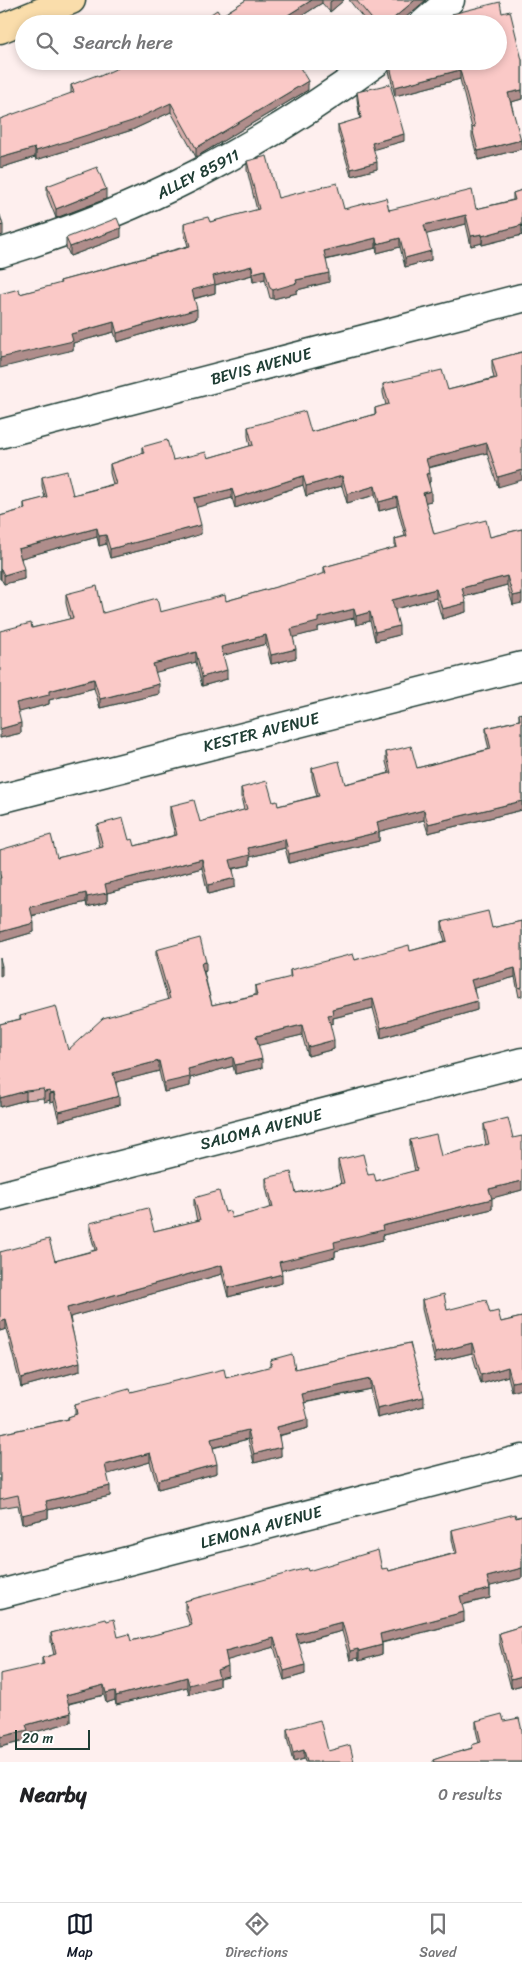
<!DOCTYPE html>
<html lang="en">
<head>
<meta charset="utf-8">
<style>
  :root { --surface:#fff; --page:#f6f6f6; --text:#202124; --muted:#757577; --line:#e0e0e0; --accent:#111827 }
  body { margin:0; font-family:Sriracha,sans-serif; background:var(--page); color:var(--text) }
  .scale { position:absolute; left:15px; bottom:12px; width:75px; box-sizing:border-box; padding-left:5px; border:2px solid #1f3d34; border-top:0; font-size:14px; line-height:18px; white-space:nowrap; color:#1f3d34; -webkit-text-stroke:4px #fff; paint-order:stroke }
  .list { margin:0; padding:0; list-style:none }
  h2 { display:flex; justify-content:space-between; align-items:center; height:65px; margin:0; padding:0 20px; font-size:21px }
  h2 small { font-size:16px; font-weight:400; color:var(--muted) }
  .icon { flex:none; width:28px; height:28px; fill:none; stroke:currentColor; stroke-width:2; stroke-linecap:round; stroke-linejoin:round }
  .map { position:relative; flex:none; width:522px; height:1762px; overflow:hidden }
  .search { position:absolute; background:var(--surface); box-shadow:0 2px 8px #0003; left:15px; right:15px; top:15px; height:55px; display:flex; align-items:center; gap:12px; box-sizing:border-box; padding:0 18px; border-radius:28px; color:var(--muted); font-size:19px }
  .sheet { height:140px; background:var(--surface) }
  nav { display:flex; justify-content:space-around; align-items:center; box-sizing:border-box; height:70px; border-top:1px solid var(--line); background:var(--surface); font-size:14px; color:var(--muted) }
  nav a { display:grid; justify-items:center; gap:2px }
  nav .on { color:var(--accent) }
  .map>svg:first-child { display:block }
</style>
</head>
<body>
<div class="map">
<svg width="522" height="1762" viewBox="0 0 522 1762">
  <rect width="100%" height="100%" fill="#feefee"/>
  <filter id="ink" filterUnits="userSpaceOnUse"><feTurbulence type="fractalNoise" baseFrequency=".02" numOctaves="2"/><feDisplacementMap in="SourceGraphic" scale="10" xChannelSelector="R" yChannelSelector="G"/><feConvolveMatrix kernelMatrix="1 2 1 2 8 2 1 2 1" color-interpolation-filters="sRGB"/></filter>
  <g filter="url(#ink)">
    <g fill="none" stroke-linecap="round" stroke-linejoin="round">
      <defs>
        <g id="minor">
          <path d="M423,24L450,0"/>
          <path d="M0,253C142,210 258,149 378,61"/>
          <path d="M0,434L522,298"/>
          <path d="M0,799L522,666"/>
          <path d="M0,1196L522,1062"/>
          <path d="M0,1594L522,1459"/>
        </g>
        <path id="major" d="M0,29L71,0"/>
      </defs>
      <!-- minor casing -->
      <use href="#minor" stroke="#1f3d34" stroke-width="31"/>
      <!-- major casing -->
      <use href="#major" stroke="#1f3d34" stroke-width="31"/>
      <!-- minor -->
      <use href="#minor" stroke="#fff" stroke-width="28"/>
      <!-- major -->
      <use href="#major" stroke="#faddab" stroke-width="28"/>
    </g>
    <!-- wall -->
    <g fill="#d7adab" stroke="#1f3d34">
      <path d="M246,0H344L330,12L322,3L292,22L221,16Z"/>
      <path d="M349,0H426L398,24H368Z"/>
      <path d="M502,13L522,60V99L511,102L521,149L478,160L472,137V128L460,79L395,96L389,71V62L498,61V24H452V14Z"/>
      <path d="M98,77L308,90L196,157L171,112L132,130L36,160L35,157L0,168L71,93V85Z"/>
      <path d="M357,92L404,141L373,149L377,169L351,176L338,132V125L360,119L357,99Z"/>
      <path d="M247,161L278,198L344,209L389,210L476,209L513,200V193L522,190V236V235L482,245V243L471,246L466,224L426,234L431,260L405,267L400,247L377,253L376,248L326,260L329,282L297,290V293L273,299L270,298L265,279L253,282L252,275L215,285V293L194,299L197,318L117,342L114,332L73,343V350L20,294L60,284V281L188,246L184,232V223L210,222L257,210L247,170Z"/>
      <path d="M47,186L106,199L56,218L47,195Z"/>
      <path d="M121,237L70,256L66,247V238Z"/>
      <path d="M522,352L498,487L487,453L429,468L430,482H429L431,501L425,502L434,534L490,537L522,529L513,605L507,585L464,597L466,612L442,619L436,598L395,609L399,635L375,641L370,621L356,625L354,618L318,627V631L293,637L296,658L271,664L266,644L223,655L227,679L202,686L196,662L155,672L159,694L100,708L94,688L49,700V704L18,712L21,733L0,738L32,628L70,619L66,603V594L103,613L160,612L226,601L324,574V567L395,548V539L405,536L397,506L379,511L375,495L347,503L342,486L306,496L303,485L235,508L232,498L196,507L201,534L179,541L110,558L106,544L99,546L97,537L21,558L24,579L4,584L1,579H0V516L24,509V503L45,498L42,486V477L73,495L113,484L110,473V464L142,453V447L173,460L208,458L250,446L248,436V427L311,432L375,414V408L386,405L383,393V384L448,390L494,378L492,369V360Z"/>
      <path d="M522,713V810L428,833L424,820L379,831V841L289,863L285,848L250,857V865L233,869L235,887L208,894L202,868L107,893V902L87,907L86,902L32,916L34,932L0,942V850L57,858L100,848L97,834V825L129,840L135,846L175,835L170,815V806L200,822L244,810L241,797V788L273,802L278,806L317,796L312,777V768L345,784L389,773L386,762V752L417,768L489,749L486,737V728L519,720V714Z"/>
      <path d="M522,921V996L519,997L515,977L474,988L477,1010L381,1038L373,1008L333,1018V1023L330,1024L334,1049L308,1056L302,1035L258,1045L262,1068L235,1074L233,1066L190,1078V1086L164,1092L159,1071L116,1082L119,1105L59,1121L54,1102L50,1103V1100L44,1102L43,1098L26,1100L0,1107V1024L20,1019V1016L68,1050L168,1000L156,959V950L206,971L204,972L212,1005L255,995V986L290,978V970L410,951L445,941L442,932V922L492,928Z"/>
      <path d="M484,1124L522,1190L491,1198L492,1209L383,1235V1240L335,1251V1257L281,1270L282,1283L228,1297L222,1274L70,1317L80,1371L21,1387L6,1329L0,1331V1252L55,1261L95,1250L90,1232V1223L154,1231L197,1221L194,1207V1198L225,1212L232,1218L271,1208L266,1187V1178L296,1193L341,1184L338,1169V1160L368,1175L376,1181L415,1171L410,1149V1140L441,1156L486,1145L484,1134Z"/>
      <path d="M422,1300L447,1310L490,1313L501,1322L522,1317L512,1392L508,1376L481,1384L472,1353L435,1362L422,1309Z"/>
      <path d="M410,1343L424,1406L377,1418L370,1389L304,1403L308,1428L279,1436L281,1456L254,1463L248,1439L213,1448L217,1473L158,1489L150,1462L107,1474L110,1496L48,1510V1518L22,1524L18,1505L0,1508V1434L68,1419V1417L75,1415V1404L130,1392L226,1378L270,1367V1360L295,1369Z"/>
      <path d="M522,1516V1578L490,1586V1598L462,1605L464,1622L382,1643V1654L359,1661L358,1658L350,1660L342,1631L298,1643L305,1674L284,1680L274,1647L227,1660L228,1676L219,1678V1686L189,1694L187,1687L116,1705L115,1700L106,1703L104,1695L69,1704L71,1722L28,1734V1740L0,1747L42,1664V1658L54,1655L51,1642V1633L107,1621L118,1637L131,1641L190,1626L185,1610V1601L308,1571L382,1569L389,1571L455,1553L452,1539V1530Z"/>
      <path d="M522,1626V1685L511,1688L499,1642V1633Z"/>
      <path d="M476,1721H504L522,1762H433V1760L472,1748V1745L479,1743L476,1730Z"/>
      <path d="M287,1729L328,1751L354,1762H305L304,1759L293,1762L287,1738Z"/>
    </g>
    <!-- shaded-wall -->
    <g fill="#af8d8b" stroke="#1f3d34">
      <path d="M312,0H322V3L289,24L288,15Z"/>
      <path d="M333,0H344L330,12V2Z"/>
      <path d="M415,0H426L398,24H387Z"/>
      <path d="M460,70V79L395,96V87Z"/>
      <path d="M308,81V90L196,157V148Z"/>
      <path d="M522,90V99L508,103V93Z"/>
      <path d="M171,103V112L132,130L36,160V151Z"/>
      <path d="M404,134V141L372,150V143Z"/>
      <path d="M521,140V149L478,160V151Z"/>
      <path d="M35,148V157L0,168V158Z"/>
      <path d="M377,162V169L351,176V169Z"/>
      <path d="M106,189V199L56,218V209Z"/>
      <path d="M466,215V224L424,235V225Z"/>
      <path d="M3,225V235L0,236V226Z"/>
      <path d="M522,225V235L482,245V236Z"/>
      <path d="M121,228V237L70,256V247Z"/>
      <path d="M482,234V243L471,246V236Z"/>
      <path d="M376,238V248L324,260V251Z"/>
      <path d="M400,238V247L377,253V244Z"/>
      <path d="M431,251V260L405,267V258Z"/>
      <path d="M252,266V275L215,285V293L192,299V290L213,276Z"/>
      <path d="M265,270V279L253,282V273Z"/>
      <path d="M329,273V282L297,290V293L273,299V290L296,280Z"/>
      <path d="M197,309V318L117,342V333Z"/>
      <path d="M114,322V332L73,343V350L0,368V358L71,334Z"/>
      <path d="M487,443V453L426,468V459Z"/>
      <path d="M522,470V480L498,487V477Z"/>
      <path d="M430,473V482L426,483V474Z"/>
      <path d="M303,476V485L235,508V498Z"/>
      <path d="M342,476V486L306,496V486Z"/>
      <path d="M375,486V495L347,503V494Z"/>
      <path d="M232,489V498L194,508V498Z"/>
      <path d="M431,491V501L423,503V493Z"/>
      <path d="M397,497V506L379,511V502Z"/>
      <path d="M201,525V534L179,541L110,558V549Z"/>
      <path d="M97,528V537L18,559V549Z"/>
      <path d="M106,535V544L99,546V536Z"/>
      <path d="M1,569V579H0V570Z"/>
      <path d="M24,569V579L4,584V575Z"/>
      <path d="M507,576V585L462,597V588Z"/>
      <path d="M436,589V598L392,610V600Z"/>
      <path d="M522,594V603L513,605V596Z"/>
      <path d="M466,603V612L442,619V609Z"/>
      <path d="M354,609V618L318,627V631L291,638V629L318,618Z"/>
      <path d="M370,612V621L356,625V616Z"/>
      <path d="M399,626V635L375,641V632Z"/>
      <path d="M266,635V644L221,656V647Z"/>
      <path d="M296,649V658L271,664V655Z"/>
      <path d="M196,652V662L153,673V664Z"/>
      <path d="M227,670V679L202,686V677Z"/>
      <path d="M94,679V688L49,700V704L16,713V703L49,691Z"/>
      <path d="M159,684V694L100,708V699Z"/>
      <path d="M21,723V733L0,738V729Z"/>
      <path d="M522,801V810L428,833V824Z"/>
      <path d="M424,810V820L377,832V822Z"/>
      <path d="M379,832V841L289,863V854Z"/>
      <path d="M285,839V848L250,857V865L230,869V860L248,848Z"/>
      <path d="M202,859V868L107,893V902L87,907V897L105,884Z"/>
      <path d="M235,878V887L208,894V885Z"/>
      <path d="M86,893V902L30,916V907Z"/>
      <path d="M34,923V932L0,942V932Z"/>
      <path d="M206,962V971L201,972V963Z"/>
      <path d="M2,966V975L0,976V967Z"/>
      <path d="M515,968V977L471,989V980Z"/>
      <path d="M373,999V1008L333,1018V1023L328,1024V1015L332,1009Z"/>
      <path d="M477,1001V1010L381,1038V1028Z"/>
      <path d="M302,1025V1035L256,1046V1036Z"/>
      <path d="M334,1040V1049L308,1056V1047Z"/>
      <path d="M233,1057V1066L190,1078V1086L164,1092V1083L188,1069Z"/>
      <path d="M262,1059V1068L235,1074V1065Z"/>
      <path d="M159,1061V1071L113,1083V1073Z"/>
      <path d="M26,1091V1100L0,1107V1098Z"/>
      <path d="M50,1091V1100L44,1102V1092Z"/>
      <path d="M54,1093V1102L50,1103V1094Z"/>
      <path d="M119,1096V1105L59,1121V1112Z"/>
      <path d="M522,1181V1190L489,1199V1189Z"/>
      <path d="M492,1199V1209L383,1235V1240L335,1251V1257L279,1271V1262L334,1242L382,1226Z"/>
      <path d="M222,1265V1274L67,1318V1308Z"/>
      <path d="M282,1274V1283L228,1297V1288Z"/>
      <path d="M6,1320V1329L0,1331V1322Z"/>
      <path d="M472,1343V1353L435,1362V1353Z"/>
      <path d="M80,1362V1371L21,1387V1378Z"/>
      <path d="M508,1367V1376L481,1384V1375Z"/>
      <path d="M370,1379V1389L302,1403V1394Z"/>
      <path d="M522,1380V1389L512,1392V1382Z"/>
      <path d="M424,1397V1406L377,1418V1408Z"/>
      <path d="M308,1419V1428L277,1436V1427Z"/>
      <path d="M248,1430V1439L211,1448V1439Z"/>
      <path d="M281,1447V1456L254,1463V1454Z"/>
      <path d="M150,1453V1462L105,1475V1465Z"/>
      <path d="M217,1464V1473L158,1489V1480Z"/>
      <path d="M110,1486V1496L48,1510V1518L22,1524V1515L46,1501Z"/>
      <path d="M522,1568V1578L487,1587V1577Z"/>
      <path d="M490,1589V1598L460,1605V1596Z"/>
      <path d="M464,1612V1622L380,1643V1634Z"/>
      <path d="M342,1622V1631L296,1643V1634Z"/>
      <path d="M274,1638V1647L225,1661V1651Z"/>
      <path d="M382,1645V1654L359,1661V1651Z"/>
      <path d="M358,1649V1658L350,1660V1651Z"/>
      <path d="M305,1665V1674L284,1680V1671Z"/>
      <path d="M228,1666V1676L219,1678V1686L189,1694V1685L217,1670Z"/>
      <path d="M522,1676V1685L511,1688V1679Z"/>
      <path d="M187,1677V1687L116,1705V1696Z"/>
      <path d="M104,1685V1695L66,1704V1695Z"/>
      <path d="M115,1691V1700L106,1703V1693Z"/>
      <path d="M71,1713V1722L28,1734V1740L0,1747V1737L26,1725Z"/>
      <path d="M304,1750V1759L293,1762V1753Z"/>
    </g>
    <!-- building -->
    <g fill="#fac9c7" stroke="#1f3d34">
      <path d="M246,0H312L288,15L293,24H196L217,10L221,16Z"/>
      <path d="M356,0H415L387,24H376Z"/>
      <path d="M500,2L502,13L510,11L522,60V90L508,93L521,140L478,151L472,128L475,127L460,70L395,87L389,62L392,61H498V24H454L452,14Z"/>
      <path d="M133,61H296L308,81L196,148L171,103L132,121L36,151L35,148L0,158V119L74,92L71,85L97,75L98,77Z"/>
      <path d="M390,84L404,134L372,143L377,162L351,169L338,125L361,118L357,92Z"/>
      <path d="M267,156L278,198L337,183L344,209L386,198L389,210L472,190L476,209L515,200L513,193L522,190V227V225L482,236V234L471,236L466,215L424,225L431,251L405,258L400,238L377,244L376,238L324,251L329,273L296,280L297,283L273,290L270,288L265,270L253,273L252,266L213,276L215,284L192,290L197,309L117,333L114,322L71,334L73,341L0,358V294L19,289L20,294L61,283L60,281L190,246L184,223L208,217L210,222L259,209L247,161Z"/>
      <path d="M97,167L106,189L56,209L47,186Z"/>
      <path d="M0,215L3,225L0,226Z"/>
      <path d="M117,218L121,228L70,247L66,238Z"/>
      <path d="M522,352V470L498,477L487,443L426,459L430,473L426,474L431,491L423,493L434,534L486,520L490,537L522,529V594L513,596L507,576L462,588L466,603L442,609L436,589L392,600L399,626L375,632L370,612L356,616L354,609L318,618V622L291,629L296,649L271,655L266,635L221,647L227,670L202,677L196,652L153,664L159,684L100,699L94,679L49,691V695L16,703L21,723L0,729V631L31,623L32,628L73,618L66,594L97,586L103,613L157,598L160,612L225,595L226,601L326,573L324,567L397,547L395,539L407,536L397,497L379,502L375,486L347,494L342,476L306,486L303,476L235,498L232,489L194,498L201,525L179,531L110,549L106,535L99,536L97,528L18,549L24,569L4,575L1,569L0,570V516L25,509L24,503L47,497L42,477L67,471L73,495L116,484L110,464L144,453L142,447L167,440L173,460L206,452L208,458L253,445L248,427L305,411L311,432L376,414L375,408L389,404L383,384L442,370L448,390L497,378L492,360Z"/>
      <path d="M522,713V801L428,824L424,810L377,822L379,832L289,854L285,839L248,848L250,855L230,860L235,878L208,885L202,859L105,884L107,893L87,897L86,893L30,907L34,923L0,932V878H1L0,874V850L51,835L57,858L103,847L97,825L123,818L129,840L133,839L135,846L177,835L170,806L194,800L200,822L247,809L241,788L267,781L273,802L277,801L278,806L319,796L312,768L339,761L345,784L391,773L386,752L411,746L417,768L491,749L486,728L520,720L519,714Z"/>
      <path d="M488,911L492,928L522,921V987L519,988L515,968L471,980L477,1001L381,1028L373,999L332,1009L333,1014L328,1015L334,1040L308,1047L302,1025L256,1036L262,1059L235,1065L233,1057L188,1069L190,1077L164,1083L159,1061L113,1073L119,1096L59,1112L54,1093L50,1094V1091L44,1092L43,1089L26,1091L0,1098V1024L21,1019L20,1016L56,1006L68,1050L103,1018L170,999L156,950L200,938L206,962L201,963L212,1005L257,995L255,986L291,977L290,970L353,954L355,960L409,945L410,951L447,941L442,922Z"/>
      <path d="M0,958L2,966L0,967Z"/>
      <path d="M508,1118L513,1138L522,1136V1181L489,1189L492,1199L382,1226L383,1230L334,1242L335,1248L279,1262L282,1274L228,1288L222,1265L67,1308L80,1362L21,1378L6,1320L0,1322V1252L49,1239L55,1261L97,1250L90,1223L148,1208L154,1231L200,1220L194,1198L219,1191L225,1212L230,1211L232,1218L273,1207L266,1178L291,1172L296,1193L344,1183L338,1160L363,1154L368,1175L374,1174L376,1181L417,1170L410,1140L436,1134L441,1156L489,1144L484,1124Z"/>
      <path d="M444,1294L447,1310L486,1300L490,1313L498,1311L501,1322L522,1317V1380L512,1382L508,1367L481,1375L472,1343L435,1353L422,1300Z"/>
      <path d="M410,1343L424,1397L377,1408L370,1379L302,1394L308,1419L277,1427L281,1447L254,1454L248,1430L211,1439L217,1464L158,1480L150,1453L105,1465L110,1486L46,1501L48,1509L22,1515L18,1495L0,1499V1434L69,1419L68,1417L77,1414L75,1404L129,1389L130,1392L224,1369L226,1378L272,1366L270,1360L292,1354L295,1369Z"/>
      <path d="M515,1514L516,1518L522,1516V1568L487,1577L490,1589L460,1596L464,1612L380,1634L382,1645L359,1651L358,1649L350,1651L342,1622L296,1634L305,1665L284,1671L274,1638L225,1651L228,1666L217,1670L219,1677L189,1685L187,1677L116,1696L115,1691L106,1693L104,1685L66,1695L71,1713L26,1725L28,1730L0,1737V1674L44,1664L42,1658L56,1654L51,1633L106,1619L107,1621L114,1619L118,1637L129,1634L131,1641L192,1625L185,1601L307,1568L308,1571L378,1550L382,1569L388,1568L389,1571L457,1553L452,1530Z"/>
      <path d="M522,1626V1676L511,1679L499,1633Z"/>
      <path d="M502,1714L504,1721L519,1718L522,1731V1762H434L433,1760L448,1755L473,1748L472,1745L481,1742L476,1721Z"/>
      <path d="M320,1720L328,1751L350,1745L354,1762H307L304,1750L293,1753L287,1729Z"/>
    </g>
  </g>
  <g text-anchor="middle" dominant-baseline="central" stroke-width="5" stroke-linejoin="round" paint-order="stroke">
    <!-- street labels -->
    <g font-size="16" fill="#1f3d34" stroke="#fff">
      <text transform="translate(198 174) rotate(-27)">ALLEY 85911</text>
      <text transform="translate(261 366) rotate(-15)">BEVIS AVENUE</text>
      <text transform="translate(261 732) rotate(-14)">KESTER AVENUE</text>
      <text transform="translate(261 1129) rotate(-14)">SALOMA AVENUE</text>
      <text transform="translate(261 1527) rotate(-15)">LEMONA AVENUE</text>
    </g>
  </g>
</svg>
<div class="scale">20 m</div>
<div class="search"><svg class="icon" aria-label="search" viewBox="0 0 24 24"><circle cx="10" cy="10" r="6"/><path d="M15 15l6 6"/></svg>Search here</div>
</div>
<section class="sheet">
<h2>Nearby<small>0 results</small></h2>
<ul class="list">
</ul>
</section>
<nav>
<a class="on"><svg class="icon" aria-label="map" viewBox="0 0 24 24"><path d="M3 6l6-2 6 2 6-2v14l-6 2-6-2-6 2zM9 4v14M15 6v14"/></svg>Map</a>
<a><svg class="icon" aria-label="directions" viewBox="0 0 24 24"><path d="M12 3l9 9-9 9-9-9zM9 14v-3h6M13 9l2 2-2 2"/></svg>Directions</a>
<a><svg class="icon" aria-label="saved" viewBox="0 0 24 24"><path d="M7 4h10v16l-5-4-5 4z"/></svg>Saved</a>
</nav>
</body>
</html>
